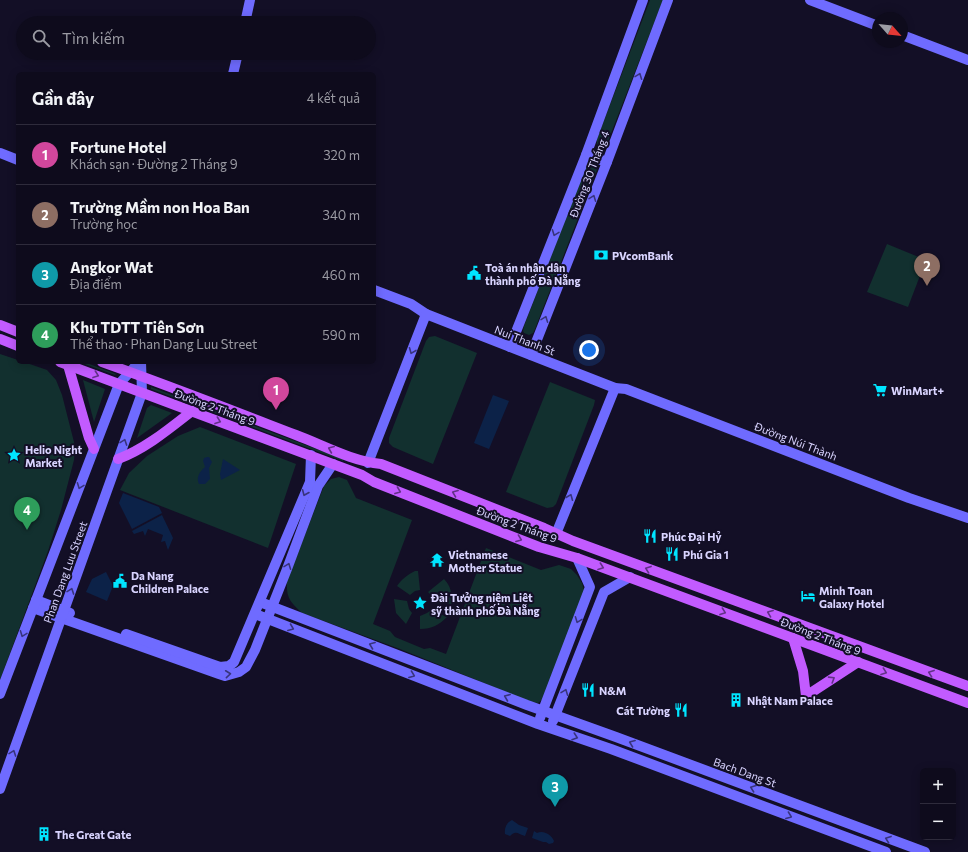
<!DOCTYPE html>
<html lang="vi">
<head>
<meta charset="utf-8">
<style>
  :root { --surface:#0e0b1c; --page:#171425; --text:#f1f3f6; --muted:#9b9ba3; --line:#2e2b3b; --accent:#1a73e8 }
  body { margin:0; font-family:Commissioner,sans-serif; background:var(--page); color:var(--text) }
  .controls { position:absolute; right:12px; bottom:12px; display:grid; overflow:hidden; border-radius:6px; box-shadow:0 2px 10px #0003 }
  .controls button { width:36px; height:36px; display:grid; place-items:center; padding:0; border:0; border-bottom:1px solid var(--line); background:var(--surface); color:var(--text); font:20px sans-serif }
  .compass { position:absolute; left:872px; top:12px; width:36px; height:36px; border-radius:50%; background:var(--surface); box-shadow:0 2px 10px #0003; rotate:117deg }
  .you { position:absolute; left:589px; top:350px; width:14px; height:14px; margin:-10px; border:3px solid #fff; border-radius:50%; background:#1a73e8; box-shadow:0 0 0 6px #1a73e833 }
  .badge { display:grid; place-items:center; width:26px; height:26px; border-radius:50%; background:var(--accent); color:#fff; font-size:13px; font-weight:700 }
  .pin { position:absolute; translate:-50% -33px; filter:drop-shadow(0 1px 2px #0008) }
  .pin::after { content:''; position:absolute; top:21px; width:14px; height:12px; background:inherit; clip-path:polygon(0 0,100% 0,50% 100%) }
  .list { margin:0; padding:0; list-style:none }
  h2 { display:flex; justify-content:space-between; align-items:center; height:52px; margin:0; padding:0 16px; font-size:17px }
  h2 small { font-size:13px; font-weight:400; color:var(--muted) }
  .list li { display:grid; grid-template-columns:26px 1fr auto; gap:12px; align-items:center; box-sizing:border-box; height:60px; padding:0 16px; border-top:1px solid var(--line) }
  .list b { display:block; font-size:15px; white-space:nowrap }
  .list p { margin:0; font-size:13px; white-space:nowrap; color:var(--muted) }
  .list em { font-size:13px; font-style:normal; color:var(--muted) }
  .icon { flex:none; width:22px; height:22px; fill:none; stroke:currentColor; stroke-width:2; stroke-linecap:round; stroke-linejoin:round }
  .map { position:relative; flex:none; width:968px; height:852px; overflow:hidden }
  .search { position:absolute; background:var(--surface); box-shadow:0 2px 10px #0003; left:16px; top:16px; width:360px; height:44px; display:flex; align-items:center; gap:10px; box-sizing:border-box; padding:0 14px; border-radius:22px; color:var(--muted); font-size:15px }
  .panel { position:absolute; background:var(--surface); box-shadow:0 2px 10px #0003; left:16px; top:72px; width:360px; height:292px; border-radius:6px }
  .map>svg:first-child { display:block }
</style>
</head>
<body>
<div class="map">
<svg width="968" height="852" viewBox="0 0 968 852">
  <rect width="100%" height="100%" fill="#130f26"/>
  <!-- green -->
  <g fill="#12302f">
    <path d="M650,0H663L608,141L606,145L603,148L598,146L597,143V139Z"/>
    <path d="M590,161L596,162L598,167L535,329L533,333L529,335L524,333L523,331L524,326L587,163Z"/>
    <path d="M887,244L926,260L908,307L867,292Z"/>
    <path d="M435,336L477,353L433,464L393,447L389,443V438L426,341L429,337Z"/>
    <path d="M0,354L18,360V362H24L47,370L56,380L62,395L75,446L74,460L61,510L48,551L0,680Z"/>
    <path d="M79,362H84L116,374L115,375Z"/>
    <path d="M83,380L105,389L94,422Z"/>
    <path d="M550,382L595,400L594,405L556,504L553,507L547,508L506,492Z"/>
    <path d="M151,387L343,459V461L151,389Z"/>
    <path d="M151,405L172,413L137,438L147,408Z"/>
    <path d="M200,427L296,464L268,548L120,490L129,473L147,456L178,436Z"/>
    <path d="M339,477L347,480L356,498L412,520L373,624L390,631L395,637L424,649L430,648L446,654L486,548L541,570L559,565L571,569L577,575L582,583L584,590L544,698L538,703L531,702L400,649L302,613C290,602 286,598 287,581L324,486L331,479Z"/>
    <path d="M415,571H418L420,590L415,591L410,595L397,586C402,579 407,575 415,571Z"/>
    <path d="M444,579C451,586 452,594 452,604L433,603L431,595L428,592Z"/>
    <path d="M394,599L407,601L409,609L412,613L406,624L396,613Z"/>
    <path d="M431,610L447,617C439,625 432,629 420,629V616L427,613Z"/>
  </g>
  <!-- water -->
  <g fill="#0c2248">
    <path d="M493,395L509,401L489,449L474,443Z"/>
    <path d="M207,457H209L212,462L209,468L210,479L205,484H199C196,478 199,472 205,467L203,461L204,458Z"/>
    <path d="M223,459L240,470L221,480L220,474Z"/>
    <path d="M123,493L159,507L162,513L132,529L119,503Z"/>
    <path d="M162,515L173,538L168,550L165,541L161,542L163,535L148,529L145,536L143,531L134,534L132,531Z"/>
    <path d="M106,572L113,586L107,601L86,592L92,579Z"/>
    <path d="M512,820L519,825L528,828L525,836C518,834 516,830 510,836L505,834C504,828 507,822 512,820Z"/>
    <path d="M534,831L537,833C543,830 551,834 554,841L553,843L549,844L546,842H543L532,838Z"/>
  </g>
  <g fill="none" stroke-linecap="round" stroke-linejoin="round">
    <!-- secondary -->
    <g stroke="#6f6bff" stroke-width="10">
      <path d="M810,0L878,26"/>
      <path d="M245,23L250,0"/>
      <path d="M902,35L968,60"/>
      <path d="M233,74L238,53"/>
      <path d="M0,153L18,160"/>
      <path d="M586,155L607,162"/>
      <path d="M374,290L411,304L426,314L615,388L626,389L909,498L968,518"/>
      <path d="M510,347L586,155L643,0"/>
      <path d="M531,355L607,162L668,0"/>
      <path d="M368,463L426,314"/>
      <path d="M556,534L615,388"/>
      <path d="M36,600L70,613"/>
      <path d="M260,602L527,705L616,737L925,852"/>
      <path d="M33,608L219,674L225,676L239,672L246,667L255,650L287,569L318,486L333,464"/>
      <path d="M255,614L538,724L611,749L886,852"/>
      <path d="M126,634L220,667L229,666L234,662L310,482L311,455"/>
      <path d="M0,694L119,384L139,362"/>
      <path d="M540,718L590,587L577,558"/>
      <path d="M553,721L604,592L630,577"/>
      <path d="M0,789L142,393L141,362"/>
    </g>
    <!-- primary -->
    <g stroke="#c25bff" stroke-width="10">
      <path d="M0,325L18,332"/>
      <path d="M0,339L18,346"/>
      <path d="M60,362L362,475L374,482L539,547L577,558L968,703"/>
      <path d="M102,362C167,385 231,410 296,435C323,445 351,461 381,464L544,528L573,541L968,686"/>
      <path d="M68,365L89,438L94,449"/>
      <path d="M118,459C145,449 169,429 192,411"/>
      <path d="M793,638L803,671L806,696L858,662"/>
    </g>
  </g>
  <!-- one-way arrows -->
  <defs><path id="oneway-chevron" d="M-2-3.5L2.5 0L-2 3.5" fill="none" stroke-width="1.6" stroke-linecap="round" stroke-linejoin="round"/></defs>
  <g stroke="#38347d">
    <use href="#oneway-chevron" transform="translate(639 76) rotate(-69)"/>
    <use href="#oneway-chevron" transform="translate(593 198) rotate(-69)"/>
    <use href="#oneway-chevron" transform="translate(555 233) rotate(111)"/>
    <use href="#oneway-chevron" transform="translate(545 319) rotate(-69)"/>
    <use href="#oneway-chevron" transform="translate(412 351) rotate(112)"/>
    <use href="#oneway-chevron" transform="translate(124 442) rotate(-70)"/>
    <use href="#oneway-chevron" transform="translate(80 486) rotate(111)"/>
    <use href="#oneway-chevron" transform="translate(305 493) rotate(113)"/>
    <use href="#oneway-chevron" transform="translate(570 497) rotate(-68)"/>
    <use href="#oneway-chevron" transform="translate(288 566) rotate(-69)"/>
    <use href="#oneway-chevron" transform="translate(71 591) rotate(-70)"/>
    <use href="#oneway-chevron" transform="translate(578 620) rotate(111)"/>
    <use href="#oneway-chevron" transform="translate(291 628) rotate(22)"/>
    <use href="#oneway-chevron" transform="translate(23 634) rotate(111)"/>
    <use href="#oneway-chevron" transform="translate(372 645) rotate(-159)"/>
    <use href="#oneway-chevron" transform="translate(228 674) rotate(-6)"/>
    <use href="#oneway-chevron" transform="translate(412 675) rotate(21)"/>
    <use href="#oneway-chevron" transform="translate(565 692) rotate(-69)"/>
    <use href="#oneway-chevron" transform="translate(507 697) rotate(-158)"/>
    <use href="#oneway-chevron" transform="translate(575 737) rotate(19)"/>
    <use href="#oneway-chevron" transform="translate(632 743) rotate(-159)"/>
    <use href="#oneway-chevron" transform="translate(13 753) rotate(-70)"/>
    <use href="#oneway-chevron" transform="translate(753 788) rotate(-160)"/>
    <use href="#oneway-chevron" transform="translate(789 816) rotate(21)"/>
    <use href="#oneway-chevron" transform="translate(888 839) rotate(-160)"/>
  </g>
  <g stroke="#623188">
    <use href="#oneway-chevron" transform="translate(96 375) rotate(20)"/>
    <use href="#oneway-chevron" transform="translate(218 421) rotate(20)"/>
    <use href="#oneway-chevron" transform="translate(331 449) rotate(-157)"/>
    <use href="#oneway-chevron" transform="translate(398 491) rotate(21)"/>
    <use href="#oneway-chevron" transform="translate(455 493) rotate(-159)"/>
    <use href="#oneway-chevron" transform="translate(519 539) rotate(21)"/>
    <use href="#oneway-chevron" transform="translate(601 567) rotate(20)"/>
    <use href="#oneway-chevron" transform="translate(648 569) rotate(-160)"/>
    <use href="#oneway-chevron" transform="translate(723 612) rotate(20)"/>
    <use href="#oneway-chevron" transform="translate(770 613) rotate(-159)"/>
    <use href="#oneway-chevron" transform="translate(884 672) rotate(20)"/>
    <use href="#oneway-chevron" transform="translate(931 673) rotate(-160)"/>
    <use href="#oneway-chevron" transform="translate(832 679) rotate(-32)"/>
  </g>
  <!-- icons -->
  <defs>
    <symbol id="bank-bare" viewBox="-9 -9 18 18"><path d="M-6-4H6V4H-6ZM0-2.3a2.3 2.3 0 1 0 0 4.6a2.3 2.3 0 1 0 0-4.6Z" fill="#00e5ff" stroke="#130f26" stroke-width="2.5" paint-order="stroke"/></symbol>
    <symbol id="civic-bare" viewBox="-9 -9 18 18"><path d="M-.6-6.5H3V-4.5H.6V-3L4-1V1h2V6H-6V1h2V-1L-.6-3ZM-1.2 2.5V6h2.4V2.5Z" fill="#00e5ff" stroke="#130f26" stroke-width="2.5" paint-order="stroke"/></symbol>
    <symbol id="supermarket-bare" viewBox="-9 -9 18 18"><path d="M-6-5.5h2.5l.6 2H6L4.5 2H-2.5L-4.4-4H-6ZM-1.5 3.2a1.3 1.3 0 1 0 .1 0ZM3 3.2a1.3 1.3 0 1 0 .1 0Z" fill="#00e5ff" stroke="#130f26" stroke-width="2.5" paint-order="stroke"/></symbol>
    <symbol id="sight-bare" viewBox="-9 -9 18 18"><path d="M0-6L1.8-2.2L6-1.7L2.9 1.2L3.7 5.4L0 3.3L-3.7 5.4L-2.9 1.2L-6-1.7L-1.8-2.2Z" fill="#00e5ff" stroke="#130f26" stroke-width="2.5" paint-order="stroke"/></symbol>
    <symbol id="restaurant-bare" viewBox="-9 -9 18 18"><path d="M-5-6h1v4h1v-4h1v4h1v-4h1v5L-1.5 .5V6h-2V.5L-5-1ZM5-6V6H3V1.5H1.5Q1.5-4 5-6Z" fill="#00e5ff" stroke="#130f26" stroke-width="2.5" paint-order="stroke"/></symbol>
    <symbol id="temple-bare" viewBox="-9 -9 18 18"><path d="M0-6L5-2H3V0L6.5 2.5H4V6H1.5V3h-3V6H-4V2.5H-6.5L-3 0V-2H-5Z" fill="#00e5ff" stroke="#130f26" stroke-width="2.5" paint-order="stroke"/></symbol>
    <symbol id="hotel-bare" viewBox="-9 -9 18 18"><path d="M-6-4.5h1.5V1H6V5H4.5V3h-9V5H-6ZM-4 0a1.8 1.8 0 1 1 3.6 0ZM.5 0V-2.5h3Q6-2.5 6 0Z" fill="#00e5ff" stroke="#130f26" stroke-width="2.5" paint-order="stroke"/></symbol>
    <symbol id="building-bare" viewBox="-9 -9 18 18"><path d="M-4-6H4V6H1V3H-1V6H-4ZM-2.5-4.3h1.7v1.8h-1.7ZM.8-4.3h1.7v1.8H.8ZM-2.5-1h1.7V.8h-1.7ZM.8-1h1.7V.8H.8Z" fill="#00e5ff" stroke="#130f26" stroke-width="2.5" paint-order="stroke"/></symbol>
  </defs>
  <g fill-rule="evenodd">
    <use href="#bank-bare" x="591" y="245" width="20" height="20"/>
    <use href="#civic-bare" x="464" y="263" width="20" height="20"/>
    <use href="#supermarket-bare" x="870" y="380" width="20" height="20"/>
    <use href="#sight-bare" x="4" y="445" width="20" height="20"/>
    <use href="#restaurant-bare" x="640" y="526" width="20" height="20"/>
    <use href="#restaurant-bare" x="662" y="544" width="20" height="20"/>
    <use href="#temple-bare" x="427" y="550" width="20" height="20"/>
    <use href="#civic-bare" x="110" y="571" width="20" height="20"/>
    <use href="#hotel-bare" x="798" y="586" width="20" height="20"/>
    <use href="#sight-bare" x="410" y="593" width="20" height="20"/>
    <use href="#restaurant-bare" x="578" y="680" width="20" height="20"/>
    <use href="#building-bare" x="726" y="690" width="20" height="20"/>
    <use href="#restaurant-bare" x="671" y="700" width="20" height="20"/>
    <use href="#building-bare" x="34" y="824" width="20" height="20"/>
  </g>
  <g text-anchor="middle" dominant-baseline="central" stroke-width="4" stroke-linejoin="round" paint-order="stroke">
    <!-- street labels -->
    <g font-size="11" fill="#d9d4ff" stroke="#130f26">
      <text transform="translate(589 174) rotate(-69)">Đường 30 Tháng 4</text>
      <text transform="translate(525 340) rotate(21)">Nui Thanh St</text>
      <text transform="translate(215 407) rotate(20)">Đường 2 Tháng 9</text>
      <text transform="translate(796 441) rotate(21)">Đường Núi Thành</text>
      <text transform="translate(517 524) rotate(20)">Đường 2 Tháng 9</text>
      <text transform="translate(65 572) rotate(-70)">Phan Dang Luu Street</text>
      <text transform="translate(821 636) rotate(21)">Đường 2 Tháng 9</text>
      <text transform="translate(745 772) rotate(20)">Bach Dang St</text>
    </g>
    <!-- poi labels -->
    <g font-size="11" font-weight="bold" fill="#d9d4ff" stroke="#130f26" text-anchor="start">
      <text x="612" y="255">PVcomBank</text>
      <text x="485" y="267">Toà án nhân dân<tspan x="485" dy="13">thành phố Đà Nẵng</tspan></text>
      <text x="891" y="390">WinMart+</text>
      <text x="25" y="449">Helio Night<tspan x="25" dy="13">Market</tspan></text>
      <text x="661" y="536">Phúc Đại Hỷ</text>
      <text x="448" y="554">Vietnamese<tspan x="448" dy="13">Mother Statue</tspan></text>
      <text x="683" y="554">Phú Gia 1</text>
      <text x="131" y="575">Da Nang<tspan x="131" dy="13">Children Palace</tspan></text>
      <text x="819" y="590">Minh Toan<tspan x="819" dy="13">Galaxy Hotel</tspan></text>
      <text x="431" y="597">Đài Tưởng niệm Liệt<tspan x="431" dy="13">sỹ thành phố Đà Nẵng</tspan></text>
      <text x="599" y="690">N&amp;M</text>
      <text x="747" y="700">Nhật Nam Palace</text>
      <text x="670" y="710" text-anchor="end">Cát Tường</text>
      <text x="55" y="834">The Great Gate</text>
    </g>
  </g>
</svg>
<div class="controls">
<button>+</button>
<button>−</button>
</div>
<svg class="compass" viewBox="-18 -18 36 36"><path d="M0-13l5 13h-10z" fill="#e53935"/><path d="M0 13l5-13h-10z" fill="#9b9ba3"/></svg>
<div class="you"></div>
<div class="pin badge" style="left:276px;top:410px;background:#d1479c">1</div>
<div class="pin badge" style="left:927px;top:286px;background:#8d6e63">2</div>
<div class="pin badge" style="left:555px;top:807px;background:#0f9aa8">3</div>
<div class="pin badge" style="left:27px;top:530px;background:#2e9e5b">4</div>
<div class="search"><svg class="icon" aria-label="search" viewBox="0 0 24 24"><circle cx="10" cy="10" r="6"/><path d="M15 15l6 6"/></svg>Tìm kiếm</div>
<section class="panel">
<h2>Gần đây<small>4 kết quả</small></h2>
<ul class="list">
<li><span class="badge" style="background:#d1479c">1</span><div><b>Fortune Hotel</b><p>Khách sạn · Đường 2 Tháng 9</p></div><em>320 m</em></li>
<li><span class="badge" style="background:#8d6e63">2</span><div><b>Trường Mầm non Hoa Ban</b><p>Trường học</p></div><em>340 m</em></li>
<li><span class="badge" style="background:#0f9aa8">3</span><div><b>Angkor Wat</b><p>Địa điểm</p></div><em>460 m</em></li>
<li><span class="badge" style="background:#2e9e5b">4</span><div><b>Khu TDTT Tiên Sơn</b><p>Thể thao · Phan Dang Luu Street</p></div><em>590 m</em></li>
</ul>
</section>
</div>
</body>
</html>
